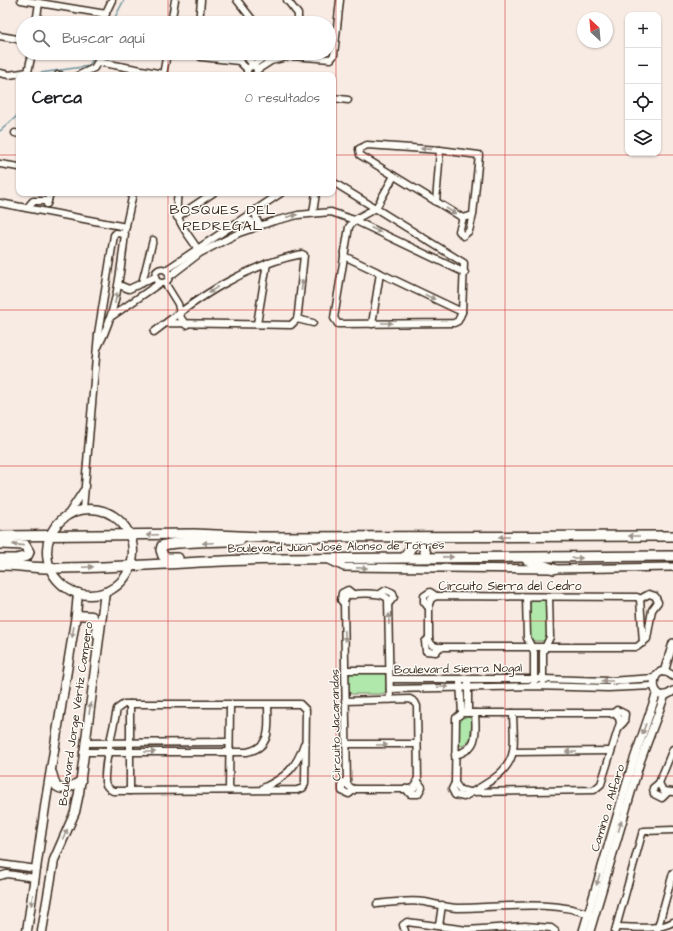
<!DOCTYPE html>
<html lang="es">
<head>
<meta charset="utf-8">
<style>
  :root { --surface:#fff; --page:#f6f6f6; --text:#202124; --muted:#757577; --line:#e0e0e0 }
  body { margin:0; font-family:"Architects Daughter",sans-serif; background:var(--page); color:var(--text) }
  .controls { position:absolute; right:12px; top:12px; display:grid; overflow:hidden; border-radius:8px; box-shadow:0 1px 3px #0004 }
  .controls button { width:36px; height:36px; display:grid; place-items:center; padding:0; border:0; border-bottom:1px solid var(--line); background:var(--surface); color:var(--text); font:20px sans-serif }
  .compass { position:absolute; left:577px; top:12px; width:36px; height:36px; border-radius:50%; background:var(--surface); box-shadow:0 1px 3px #0004; rotate:334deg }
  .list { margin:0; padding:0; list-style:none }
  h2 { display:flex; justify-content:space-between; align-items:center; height:52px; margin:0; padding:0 16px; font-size:17px }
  h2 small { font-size:13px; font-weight:400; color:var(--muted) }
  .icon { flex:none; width:22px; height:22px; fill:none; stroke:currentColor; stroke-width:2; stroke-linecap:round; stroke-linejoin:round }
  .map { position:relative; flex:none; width:673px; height:931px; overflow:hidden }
  .search { position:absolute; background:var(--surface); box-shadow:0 1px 3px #0004; left:16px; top:16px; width:320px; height:44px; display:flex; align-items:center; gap:10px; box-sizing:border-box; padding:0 14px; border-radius:22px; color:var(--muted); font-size:15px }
  .panel { position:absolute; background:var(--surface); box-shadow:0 1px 3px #0004; left:16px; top:72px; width:320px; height:124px; border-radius:8px }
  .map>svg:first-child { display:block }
</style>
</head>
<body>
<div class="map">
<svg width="673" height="931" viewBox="0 0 673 931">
  <rect width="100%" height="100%" fill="#f7ebe4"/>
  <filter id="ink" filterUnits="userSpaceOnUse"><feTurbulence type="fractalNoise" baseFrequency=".025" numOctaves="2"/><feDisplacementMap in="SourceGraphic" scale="8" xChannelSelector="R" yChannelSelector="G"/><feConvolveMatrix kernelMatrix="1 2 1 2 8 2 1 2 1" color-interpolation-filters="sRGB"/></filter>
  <g filter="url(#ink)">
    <!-- green -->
    <g fill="#b0e8ab" stroke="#768964">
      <path d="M532,599H545L546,601L547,634L545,641H534L530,638V606Z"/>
      <path d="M352,672L384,673L386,676V692L381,694H351C347,689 346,676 352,672Z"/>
      <path d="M460,716H469L472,721L470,739L463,746L458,745V721Z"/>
    </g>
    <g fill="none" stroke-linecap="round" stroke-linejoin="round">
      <!-- stream -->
      <g stroke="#6f959d" stroke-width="1.5">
        <path d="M112,23L124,0"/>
        <path d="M39,75L40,73L89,66L96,53"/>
        <path d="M0,131L16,117L19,112"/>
      </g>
      <defs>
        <g id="minor">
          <path d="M21,0L106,14"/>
          <path d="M237,0L255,23"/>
          <path d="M287,0L298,14V23"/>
          <path d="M36,23L39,3"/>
          <path d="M101,23L112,0"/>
          <path d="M171,23L175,0"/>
          <path d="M199,23L201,0"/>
          <path d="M209,23L212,21L234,23"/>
          <path d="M0,36L23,40"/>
          <path d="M196,53L201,57L239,61L247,69V75"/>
          <path d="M236,53L245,55L255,67"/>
          <path d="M98,62L163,74"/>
          <path d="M247,69L264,57L279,53"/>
          <path d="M0,73L9,75L28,72L32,53"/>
          <path d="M58,75H60"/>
          <path d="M79,75L94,68L103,53"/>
          <path d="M163,75L167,53"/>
          <path d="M256,75L257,70L271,61L291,56L331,59L334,55L340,0"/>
          <path d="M333,98L348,100"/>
          <path d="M15,133L19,134"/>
          <path d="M0,164L19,167"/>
          <path d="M333,182L464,263L462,312L458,321L454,323L338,324L334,318L349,227L354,220L376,208L394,176"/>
          <path d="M178,193C173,222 184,227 199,251"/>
          <path d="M436,202L440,150"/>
          <path d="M0,203L126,227"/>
          <path d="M47,204L50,193"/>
          <path d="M27,208L33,201H48"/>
          <path d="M255,211L257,221L261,225"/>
          <path d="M313,213L316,193"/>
          <path d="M177,217L213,193"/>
          <path d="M463,218L459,231L463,236L469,231L473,215L479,155L440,150L367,145L359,149L360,155L463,218L473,215"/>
          <path d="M244,219L251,221V229"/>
          <path d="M125,230L133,193"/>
          <path d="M344,256L462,312"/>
          <circle cx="162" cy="276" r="7"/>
          <path d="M166,270L281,193"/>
          <path d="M170,276L200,253L239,233L274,221L298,215L331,212L354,220L465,273"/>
          <path d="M142,283L153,240"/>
          <path d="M165,283L178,304L181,318L186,325"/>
          <path d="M119,285L129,289L155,277"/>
          <path d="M112,316L160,283"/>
          <path d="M297,319L313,323"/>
          <path d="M257,324L267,263"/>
          <path d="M372,324L380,273"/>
          <path d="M154,332C199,297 245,265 302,254L304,255L298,313L297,319L291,325L166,323"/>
          <path d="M83,509L98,334L114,235L116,233L125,234C120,275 117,310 98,347"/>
          <path d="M68,514L83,491"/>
          <path d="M380,594L386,590L393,593L394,597L389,603"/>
          <path d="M649,594L655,596L658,602L652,610L647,639L637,647H437L432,645L429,640V604L431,599L436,596L637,597L640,599Z"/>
          <path d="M526,597L527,638L534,652V682"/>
          <path d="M640,599L643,643"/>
          <path d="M344,604L341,600L342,593L348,590L354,595"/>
          <path d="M428,607L424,602V596L430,592L436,596"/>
          <path d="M429,638L425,642L426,651L436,652L440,647"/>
          <path d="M345,670H389"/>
          <path d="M390,679H543L609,681L655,678"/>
          <path d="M543,682V652L550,637L549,597"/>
          <path d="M460,683L462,713"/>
          <path d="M468,683V713"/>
          <path d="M390,689L534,686L608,688L653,686"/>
          <path d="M345,701L410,699L415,702L417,706L418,782L414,788L409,789H353L347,785L344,602L346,597C353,592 383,592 388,599L390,700"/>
          <path d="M124,704H300L306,710L305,783L303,788L297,790L113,791C109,789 106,786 105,782C104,760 113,731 117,709Z"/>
          <path d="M130,704V791"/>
          <path d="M462,713H614L619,718L620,723L601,784L594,790L469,792L460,790L455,783L456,718Z"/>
          <path d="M612,714L617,710L625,714L624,722L620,726"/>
          <path d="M85,743L229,742"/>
          <path d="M347,744H417"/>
          <path d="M673,749L659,783L663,791L673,792"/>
          <path d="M83,752H247C273,747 268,725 268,705"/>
          <path d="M513,752L610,751"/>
          <path d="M455,755C479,749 476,733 475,713"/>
          <path d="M347,780L342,783V791L349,794L355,789"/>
          <path d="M455,783L452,789L455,795L464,797C481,786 509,775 513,751C515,739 513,725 513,713"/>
          <path d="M659,783L653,788L654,794L662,798L668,792"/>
          <path d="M263,788C285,777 296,769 304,744"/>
          <path d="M406,789L410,794H418L422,787L417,780"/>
          <path d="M229,790L230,705"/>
          <path d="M0,864L37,869"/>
          <path d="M0,876L7,874L35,878"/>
          <path d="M377,904C393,902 409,900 425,902C436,904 447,908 458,908C498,908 554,899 591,915"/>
          <path d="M439,926L442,905"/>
          <path d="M617,927C635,927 657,931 673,922"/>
          <path d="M405,931L403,925L407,922L467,930L525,926L551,928L555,931"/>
          <path d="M615,931L642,834L644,831L673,830"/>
          <path d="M657,931L673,873"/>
        </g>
        <g id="tertiary">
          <path d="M325,558L344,567L554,569L673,567"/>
          <path d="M664,672L673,643"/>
          <path d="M673,676C648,656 648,711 673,691"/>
          <path d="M583,931L633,762L657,692"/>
          <path d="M590,931L640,762L665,695"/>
        </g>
        <g id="secondary">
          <circle cx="90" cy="552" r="43"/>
          <path d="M76,615L92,616L96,622L97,634"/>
          <path d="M52,773L56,786C65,793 72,785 81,781"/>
          <path d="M27,931L46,800L76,615L78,593"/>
          <path d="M42,931L54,860L75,812L79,793L105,592"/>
        </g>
        <g id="primary">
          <path d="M0,536L194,534L261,537L673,536"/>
          <path d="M0,544L25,545L29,552L27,556L16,559H0"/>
          <path d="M427,556L423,546L426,541L432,537"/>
          <path d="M405,557L412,546L408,537"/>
          <path d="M178,558H167L163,556L161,550L162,546C169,541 226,542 240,540"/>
          <path d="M527,560L554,569"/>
          <path d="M0,565C17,565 34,568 51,568C129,568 206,560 284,559C414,557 543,558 673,556"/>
        </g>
      </defs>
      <!-- minor casing -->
      <use href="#minor" stroke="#3b2a1e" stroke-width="9"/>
      <!-- tertiary casing -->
      <use href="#tertiary" stroke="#3b2a1e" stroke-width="10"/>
      <!-- secondary casing -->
      <use href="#secondary" stroke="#3b2a1e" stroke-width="11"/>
      <!-- primary casing -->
      <use href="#primary" stroke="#3b2a1e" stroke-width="12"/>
      <!-- minor -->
      <use href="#minor" stroke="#fdfcf7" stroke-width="6"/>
      <!-- tertiary -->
      <use href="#tertiary" stroke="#fdfcf7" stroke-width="7"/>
      <!-- secondary -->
      <use href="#secondary" stroke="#fdfcf7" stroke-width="8"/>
      <!-- primary -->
      <use href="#primary" stroke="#fdfcf7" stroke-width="9"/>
    </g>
    <!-- one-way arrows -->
    <defs><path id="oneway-solid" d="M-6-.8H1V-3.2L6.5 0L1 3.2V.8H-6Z"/></defs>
    <g fill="#9c938a">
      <use href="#oneway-solid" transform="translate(426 149) rotate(-176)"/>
      <use href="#oneway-solid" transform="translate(451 211) rotate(31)"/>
      <use href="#oneway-solid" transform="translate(292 216) rotate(-13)"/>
      <use href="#oneway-solid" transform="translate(376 230) rotate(25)"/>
      <use href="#oneway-solid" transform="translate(302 285) rotate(-83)"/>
      <use href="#oneway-solid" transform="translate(213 290) rotate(146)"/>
      <use href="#oneway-solid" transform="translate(430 297) rotate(26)"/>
      <use href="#oneway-solid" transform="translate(116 298) rotate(-78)"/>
      <use href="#oneway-solid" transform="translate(387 323)"/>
      <use href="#oneway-solid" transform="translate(152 535) rotate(178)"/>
      <use href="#oneway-solid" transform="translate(634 536) rotate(180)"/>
      <use href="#oneway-solid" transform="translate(504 537) rotate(180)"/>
      <use href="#oneway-solid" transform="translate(208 543) rotate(178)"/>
      <use href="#oneway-solid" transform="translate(18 545) rotate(-174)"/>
      <use href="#oneway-solid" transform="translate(448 557) rotate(1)"/>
      <use href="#oneway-solid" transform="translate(577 558) rotate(-1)"/>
      <use href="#oneway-solid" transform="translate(88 567) rotate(-2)"/>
      <use href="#oneway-solid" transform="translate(362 568) rotate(1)"/>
      <use href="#oneway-solid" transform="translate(389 619) rotate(-89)"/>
      <use href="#oneway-solid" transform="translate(73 632) rotate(99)"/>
      <use href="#oneway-solid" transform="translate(345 636) rotate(89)"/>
      <use href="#oneway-solid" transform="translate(607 681) rotate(-180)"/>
      <use href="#oneway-solid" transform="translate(443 687) rotate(-1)"/>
      <use href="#oneway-solid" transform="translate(90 708) rotate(-81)"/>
      <use href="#oneway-solid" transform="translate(644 729) rotate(109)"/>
      <use href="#oneway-solid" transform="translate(382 745)"/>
      <use href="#oneway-solid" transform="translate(150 752)"/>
      <use href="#oneway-solid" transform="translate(571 752) rotate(180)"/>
      <use href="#oneway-solid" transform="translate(620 826) rotate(-74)"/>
      <use href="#oneway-solid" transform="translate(65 834) rotate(-64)"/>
      <use href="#oneway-solid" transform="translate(598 880) rotate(106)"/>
      <use href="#oneway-solid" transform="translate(32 900) rotate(99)"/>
    </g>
  </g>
  <!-- grid -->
  <path fill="none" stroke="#d62828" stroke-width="1" stroke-opacity="0.55" d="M168,0V23M336,0V931M505,0V931M168,53V75M0,155H19M333,155H673M168,193V931M0,310H673M0,466H673M0,621H673M0,776H673"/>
  <g text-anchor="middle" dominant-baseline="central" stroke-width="3" stroke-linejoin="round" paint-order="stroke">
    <!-- street labels -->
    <g font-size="12" fill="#3b2a1e" stroke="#fdfcf7">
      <text transform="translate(336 547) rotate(-1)">Boulevard Juan José Alonso de Torres</text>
      <text x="510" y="586">Circuito Sierra del Cedro</text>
      <text transform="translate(458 669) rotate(-1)">Boulevard Sierra Nogal</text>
      <text transform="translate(76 714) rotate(-82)">Boulevard Jorge Vértiz Campero</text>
      <text transform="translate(336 725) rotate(-91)">Circuito Jacarandas</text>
      <text transform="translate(608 808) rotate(-73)">Camino a Alfaro</text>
    </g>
    <!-- quarter labels -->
    <g font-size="14" letter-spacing="1" fill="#3b2a1e" stroke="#fdfcf7">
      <text x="223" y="210">BOSQUES DEL<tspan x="223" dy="16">PEDREGAL</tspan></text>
    </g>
  </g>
</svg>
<div class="controls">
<button>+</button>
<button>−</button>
<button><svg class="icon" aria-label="locate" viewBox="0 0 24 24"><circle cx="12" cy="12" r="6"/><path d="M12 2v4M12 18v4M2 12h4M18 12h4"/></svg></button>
<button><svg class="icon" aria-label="layers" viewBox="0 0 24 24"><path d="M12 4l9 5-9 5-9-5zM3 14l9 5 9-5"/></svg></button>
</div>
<svg class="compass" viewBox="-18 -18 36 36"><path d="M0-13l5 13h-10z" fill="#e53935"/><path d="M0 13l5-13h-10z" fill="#757577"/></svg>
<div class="search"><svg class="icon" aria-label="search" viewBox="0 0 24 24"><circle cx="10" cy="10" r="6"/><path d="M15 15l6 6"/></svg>Buscar aquí</div>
<section class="panel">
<h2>Cerca<small>0 resultados</small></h2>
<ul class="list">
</ul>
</section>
</div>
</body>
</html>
